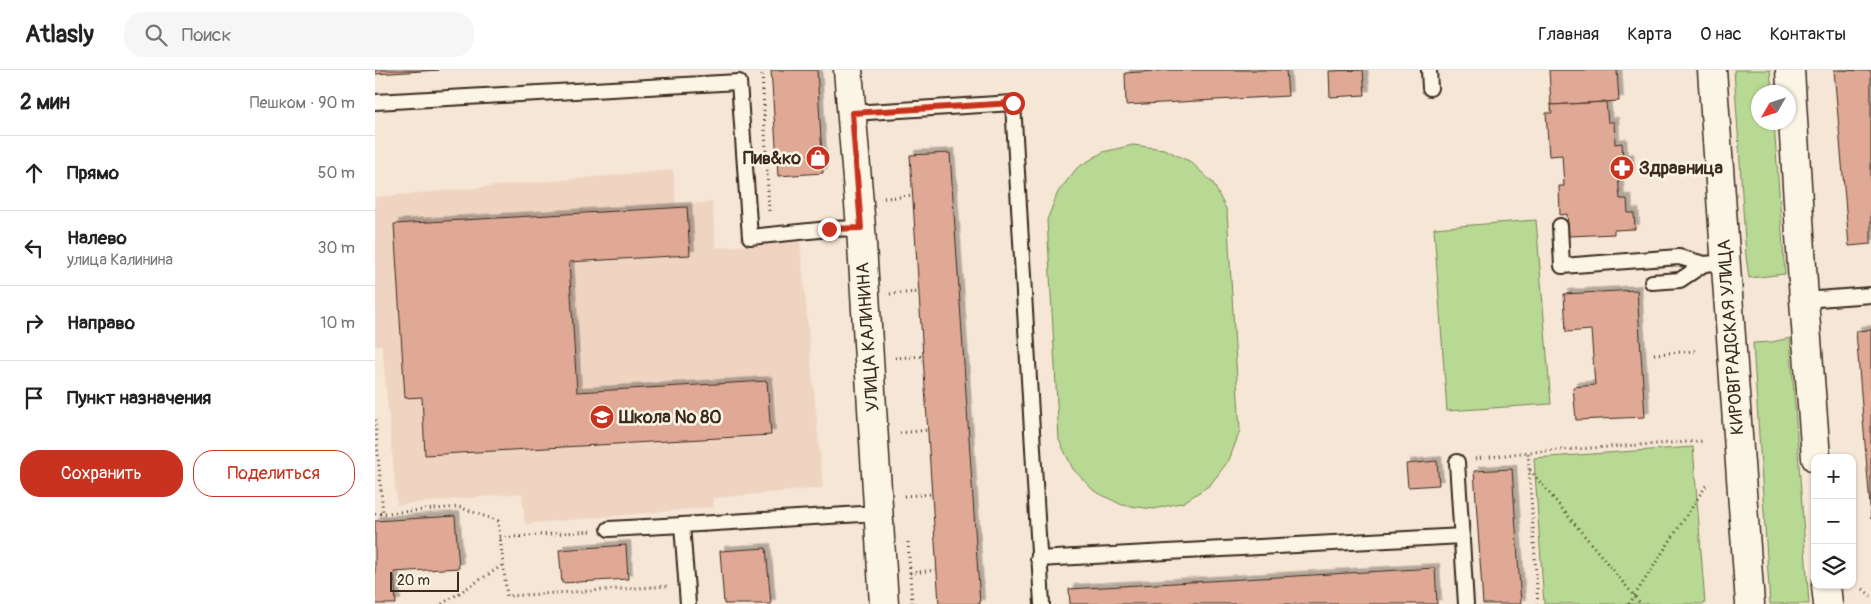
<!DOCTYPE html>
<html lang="ru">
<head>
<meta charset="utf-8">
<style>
  :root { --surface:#fff; --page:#f6f6f6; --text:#222; --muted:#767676; --line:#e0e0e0; --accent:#c8321e }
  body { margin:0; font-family:Pangolin,sans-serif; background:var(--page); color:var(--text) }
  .controls { position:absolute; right:15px; bottom:15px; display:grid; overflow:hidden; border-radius:10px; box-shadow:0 1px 4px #0004 }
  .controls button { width:45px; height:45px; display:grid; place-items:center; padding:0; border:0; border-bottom:1px solid var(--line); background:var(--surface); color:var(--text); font:25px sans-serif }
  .compass { position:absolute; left:1376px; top:15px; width:45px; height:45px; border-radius:50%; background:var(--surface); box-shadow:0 1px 4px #0004; rotate:231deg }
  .scale { position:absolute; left:15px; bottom:12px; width:69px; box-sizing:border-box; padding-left:5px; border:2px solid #3b2a1e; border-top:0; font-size:14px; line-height:18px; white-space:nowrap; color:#3b2a1e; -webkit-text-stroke:4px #fcf5e5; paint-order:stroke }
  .stop { position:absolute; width:15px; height:15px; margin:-11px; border:4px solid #c8321e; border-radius:50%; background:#fff }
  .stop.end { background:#c8321e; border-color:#fff; box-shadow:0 1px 5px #0008 }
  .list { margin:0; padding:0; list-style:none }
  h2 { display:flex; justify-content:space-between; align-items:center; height:65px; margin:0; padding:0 20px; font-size:21px }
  h2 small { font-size:16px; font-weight:400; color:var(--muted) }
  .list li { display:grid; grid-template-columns:32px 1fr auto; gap:15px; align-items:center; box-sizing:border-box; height:75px; padding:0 20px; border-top:1px solid var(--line) }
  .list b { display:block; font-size:19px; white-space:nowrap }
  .list p { margin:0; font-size:16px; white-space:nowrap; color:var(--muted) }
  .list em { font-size:16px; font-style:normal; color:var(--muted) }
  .actions { display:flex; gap:10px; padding:15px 20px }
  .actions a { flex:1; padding:11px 0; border:1px solid var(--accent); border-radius:20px; text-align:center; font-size:18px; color:var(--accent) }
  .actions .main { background:var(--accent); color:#fff }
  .icon { flex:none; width:28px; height:28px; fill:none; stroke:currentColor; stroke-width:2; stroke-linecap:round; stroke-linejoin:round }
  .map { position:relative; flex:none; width:1496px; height:534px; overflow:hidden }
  header { display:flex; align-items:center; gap:30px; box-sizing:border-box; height:70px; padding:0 25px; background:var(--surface); border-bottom:1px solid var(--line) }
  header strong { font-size:24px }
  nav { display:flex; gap:28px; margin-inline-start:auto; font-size:18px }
  .search { width:350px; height:45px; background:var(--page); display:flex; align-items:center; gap:12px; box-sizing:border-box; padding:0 18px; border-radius:20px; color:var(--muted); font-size:19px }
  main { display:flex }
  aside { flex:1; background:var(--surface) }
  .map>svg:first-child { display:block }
</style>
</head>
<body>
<header>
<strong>Atlasly</strong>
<div class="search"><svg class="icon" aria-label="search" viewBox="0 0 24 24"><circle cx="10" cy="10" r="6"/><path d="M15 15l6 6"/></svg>Поиск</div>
<nav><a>Главная</a><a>Карта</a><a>О нас</a><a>Контакты</a></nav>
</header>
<main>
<aside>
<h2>2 мин<small>Пешком · 90 m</small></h2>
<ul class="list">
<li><svg class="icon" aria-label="ahead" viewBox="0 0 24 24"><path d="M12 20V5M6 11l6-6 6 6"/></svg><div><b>Прямо</b></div><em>50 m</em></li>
<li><svg class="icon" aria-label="left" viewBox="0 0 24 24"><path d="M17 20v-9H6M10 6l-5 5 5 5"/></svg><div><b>Налево</b><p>улица Калинина</p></div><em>30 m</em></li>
<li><svg class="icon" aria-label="right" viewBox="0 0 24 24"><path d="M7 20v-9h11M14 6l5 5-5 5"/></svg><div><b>Направо</b></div><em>10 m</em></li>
<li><svg class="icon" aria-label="arrive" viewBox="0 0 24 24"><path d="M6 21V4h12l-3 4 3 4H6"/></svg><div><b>Пункт назначения</b></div></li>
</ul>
<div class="actions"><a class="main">Сохранить</a><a>Поделиться</a></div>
</aside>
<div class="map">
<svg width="1496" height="534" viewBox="0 0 1496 534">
  <defs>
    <filter id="shadow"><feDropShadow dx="4.5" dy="-4.5" stdDeviation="0" flood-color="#0004"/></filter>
  </defs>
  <rect width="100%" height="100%" fill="#f6e6d5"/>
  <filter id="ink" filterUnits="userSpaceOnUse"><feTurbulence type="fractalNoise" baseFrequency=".02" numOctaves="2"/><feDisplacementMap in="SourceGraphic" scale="10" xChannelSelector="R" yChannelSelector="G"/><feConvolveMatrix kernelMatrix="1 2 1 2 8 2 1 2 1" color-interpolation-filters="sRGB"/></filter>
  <g filter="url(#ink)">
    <!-- built -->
    <path fill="#efd4c2" d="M298,100L301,135L337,132L341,178L425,171L448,418L338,428L339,437L150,454L147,423L22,435L7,275L0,276V127Z"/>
    <!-- green -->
    <g fill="#b7d993" stroke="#798258">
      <path d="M1359,0H1395L1397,22H1384V52L1399,53L1410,204L1374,208L1371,186Z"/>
      <path d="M758,75L789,79L816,92L838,113L852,141L865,361L854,390L835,415L809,432L779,439L747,435L719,421L698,399L684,370L672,150L683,122L702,98L728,82Z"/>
      <path d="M1161,150L1176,334L1072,341L1059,158Z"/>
      <path d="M1415,268L1434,534H1395L1378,273L1397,272Z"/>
      <path d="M1318,377L1330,534H1169L1159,388Z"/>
    </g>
    <!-- building -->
    <g fill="#dfa995" stroke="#3b2a1e" filter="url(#shadow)">
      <path d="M0,0H64L0,4Z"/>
      <path d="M396,0H442L448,103L403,106Z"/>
      <path d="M795,0H911L913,26L751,35L750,3Z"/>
      <path d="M988,0L990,25L955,27L954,1Z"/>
      <path d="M1174,0H1242L1244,31L1176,35Z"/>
      <path d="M1459,0L1496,1V174L1474,176Z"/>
      <path d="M1231,32L1233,52H1239L1240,74L1247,73L1248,89L1254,88L1255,105L1243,106L1245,129H1252L1253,143H1259L1260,159L1239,160V164L1194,166L1192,144L1185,145L1184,116H1189L1187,85L1174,86L1171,43H1177L1176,35Z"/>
      <path d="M575,83L605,534H564L535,85Z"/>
      <path d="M312,137L315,185L194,192L202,322L392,311L396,365L50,385L47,327L30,328L19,154Z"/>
      <path d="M1262,220L1270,347L1201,350L1198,317L1220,315L1216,260L1191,262L1189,224Z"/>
      <path d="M1496,260V449L1481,261Z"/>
      <path d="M1062,391L1064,415L1033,417L1031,394Z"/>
      <path d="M1137,399L1146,534H1108L1099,401Z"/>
      <path d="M80,446L84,498L19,502L21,534H0V451Z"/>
      <path d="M251,475L253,509L187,513L184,480Z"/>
      <path d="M391,478L396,534H349L345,481Z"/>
      <path d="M1060,498L1062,534H695L694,519Z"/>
    </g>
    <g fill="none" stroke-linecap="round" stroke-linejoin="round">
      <defs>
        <g id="lane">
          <path d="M1054,0L1055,18"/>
          <path d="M0,32L364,12L375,167L454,159L486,158"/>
          <path d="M477,43L638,33L667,534"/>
          <path d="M1185,156L1187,196L1304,187L1329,194L1351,192"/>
          <path d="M1277,212L1305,210L1329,194"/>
          <path d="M1429,230L1496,225"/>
          <path d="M1082,392L1091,534"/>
          <path d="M234,459L307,455"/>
          <path d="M663,489L1087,466"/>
          <path d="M313,534L307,455L503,443"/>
        </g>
        <path id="street" d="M473,0L486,158L509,534"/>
        <g id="secondary">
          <path d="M1337,0L1375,534"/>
          <path d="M1415,0L1429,230L1441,388"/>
          <path d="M1451,515L1453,534"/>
        </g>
      </defs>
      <!-- lane casing -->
      <use href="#lane" stroke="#3b2a1e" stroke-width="18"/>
      <!-- street casing -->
      <use href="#street" stroke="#3b2a1e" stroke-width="31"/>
      <!-- secondary casing -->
      <use href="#secondary" stroke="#3b2a1e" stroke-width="31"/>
      <!-- path -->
      <g stroke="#3b2a1e" stroke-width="3" stroke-dasharray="1 4" stroke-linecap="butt">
        <path d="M387,0L394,141H391"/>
        <path d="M509,128L538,126"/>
        <path d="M515,224L544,222"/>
        <path d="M1279,284L1320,281"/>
        <path d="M520,288L549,286"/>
        <path d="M0,350L8,443"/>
        <path d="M525,363L553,360"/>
        <path d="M1100,389L1153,382"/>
        <path d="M1155,400L1266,534"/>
        <path d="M529,426L557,424"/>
        <path d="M0,444L84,437L123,451L132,526L295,516"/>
        <path d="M125,468L216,461"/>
        <path d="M533,472L537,534"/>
        <path d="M535,503L562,500"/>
        <path d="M1488,519L1496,526"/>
        <path d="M67,534L128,495"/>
        <path d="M1163,534L1153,382L1329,371"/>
        <path d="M1254,534L1332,414"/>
      </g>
      <!-- lane -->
      <use href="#lane" stroke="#fcf5e5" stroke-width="14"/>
      <!-- street -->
      <use href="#street" stroke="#fcf5e5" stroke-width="28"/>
      <!-- secondary -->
      <use href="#secondary" stroke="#fcf5e5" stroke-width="28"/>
    </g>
  </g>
  <g fill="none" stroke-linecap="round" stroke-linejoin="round" filter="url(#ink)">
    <!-- route -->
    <path stroke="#c8321e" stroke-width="6" d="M454,159L486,158L477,43L638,33"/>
  </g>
  <!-- icons -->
  <defs>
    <symbol id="shop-disc" viewBox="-11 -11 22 22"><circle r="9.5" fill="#c8321e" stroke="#fcf5e5"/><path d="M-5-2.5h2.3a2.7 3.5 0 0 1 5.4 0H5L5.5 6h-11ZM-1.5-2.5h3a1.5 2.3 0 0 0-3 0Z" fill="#fff"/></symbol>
    <symbol id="pharmacy-disc" viewBox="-11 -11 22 22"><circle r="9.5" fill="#c8321e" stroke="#fcf5e5"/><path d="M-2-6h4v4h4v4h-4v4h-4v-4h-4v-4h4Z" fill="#fff"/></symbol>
    <symbol id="school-disc" viewBox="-11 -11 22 22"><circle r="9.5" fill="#c8321e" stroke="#fcf5e5"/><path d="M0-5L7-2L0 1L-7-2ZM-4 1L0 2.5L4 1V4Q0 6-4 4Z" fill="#fff"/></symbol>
  </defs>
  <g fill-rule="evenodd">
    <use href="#shop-disc" x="429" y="74" width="28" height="28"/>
    <use href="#pharmacy-disc" x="1233" y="84" width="28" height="28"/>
    <use href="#school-disc" x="213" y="333" width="28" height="28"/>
  </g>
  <g text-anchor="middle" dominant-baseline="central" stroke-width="5" stroke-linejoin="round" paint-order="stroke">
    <!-- poi labels -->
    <g font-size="18" font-weight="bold" fill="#3b2a1e" stroke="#fcf5e5" text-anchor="start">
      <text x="426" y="88" text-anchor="end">Пив&amp;ко</text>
      <text x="1264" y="98">Здравница</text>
      <text x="244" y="347">Школа № 80</text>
    </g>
    <!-- street labels -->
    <g font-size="18" fill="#3b2a1e" stroke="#fcf5e5">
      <text transform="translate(493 267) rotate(-94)">УЛИЦА КАЛИНИНА</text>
      <text transform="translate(1356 267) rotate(-94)">КИРОВГРАДСКАЯ УЛИЦА</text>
    </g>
  </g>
</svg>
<div class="controls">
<button>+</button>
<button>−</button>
<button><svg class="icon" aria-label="layers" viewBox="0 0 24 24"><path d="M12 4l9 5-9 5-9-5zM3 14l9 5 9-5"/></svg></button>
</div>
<svg class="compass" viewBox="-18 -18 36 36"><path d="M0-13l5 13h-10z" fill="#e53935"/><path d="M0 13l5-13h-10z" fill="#767676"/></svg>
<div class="scale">20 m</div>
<div class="stop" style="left:638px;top:33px"></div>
<div class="stop end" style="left:454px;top:159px"></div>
</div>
</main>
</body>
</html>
